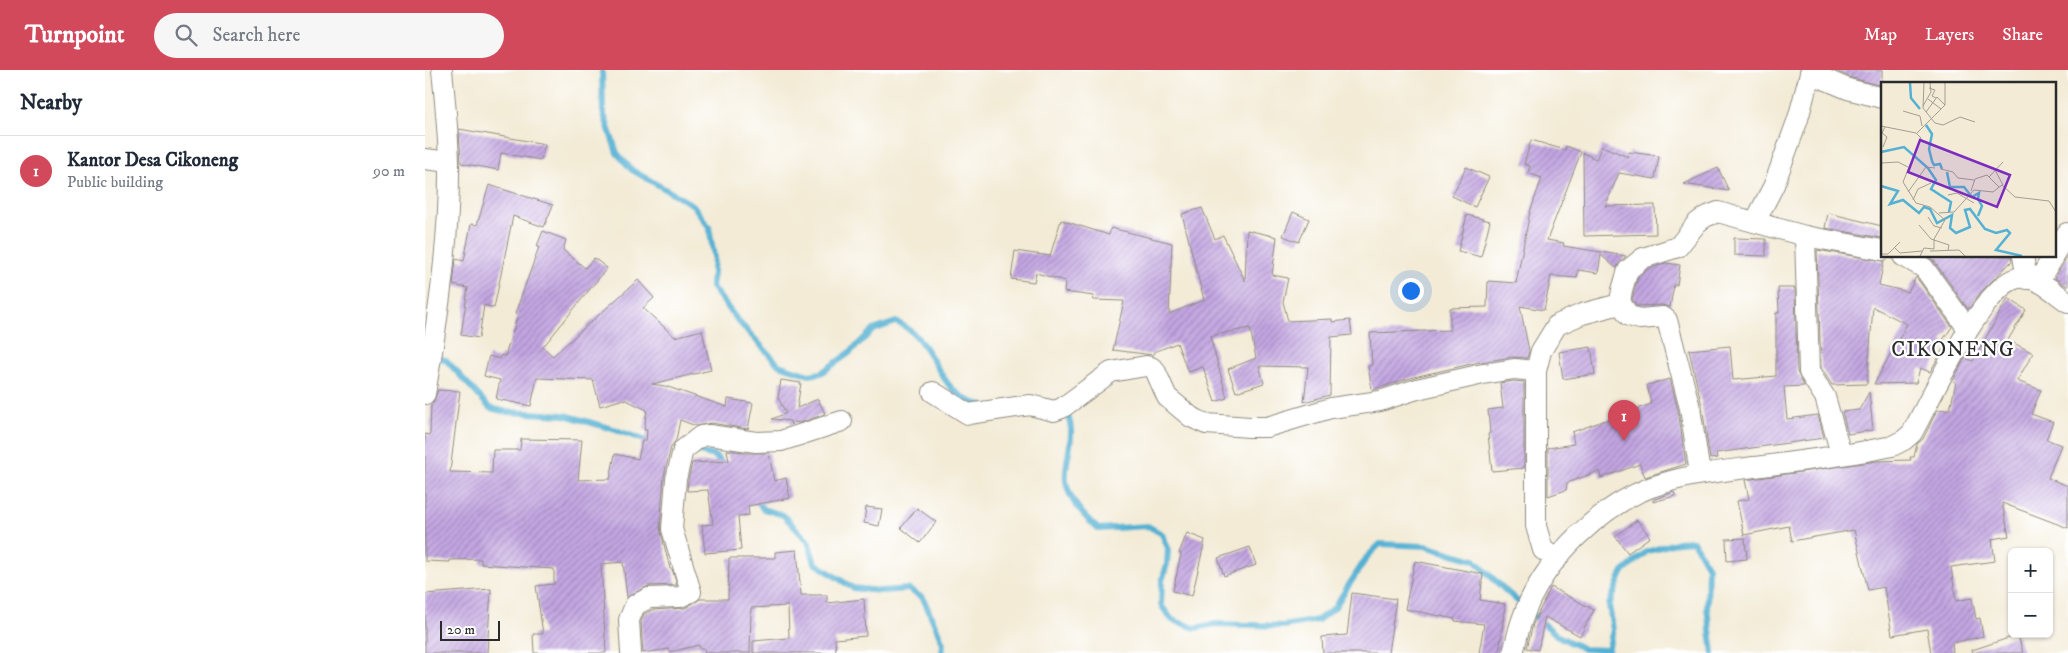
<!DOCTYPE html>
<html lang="en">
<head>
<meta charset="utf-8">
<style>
  :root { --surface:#fff; --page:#f6f6f7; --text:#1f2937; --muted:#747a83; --line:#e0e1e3; --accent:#d1495b }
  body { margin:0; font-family:"IM FELL DW Pica",serif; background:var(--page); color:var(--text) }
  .controls { position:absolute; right:15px; bottom:15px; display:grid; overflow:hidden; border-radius:8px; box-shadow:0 1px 4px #0004 }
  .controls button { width:45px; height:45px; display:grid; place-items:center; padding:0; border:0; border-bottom:1px solid var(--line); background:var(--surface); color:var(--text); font:25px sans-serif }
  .scale { position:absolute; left:15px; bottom:12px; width:60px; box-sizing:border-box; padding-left:5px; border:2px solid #2b2b2b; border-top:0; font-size:14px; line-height:18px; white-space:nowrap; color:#2b2b2b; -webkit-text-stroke:4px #fff; paint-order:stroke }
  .you { position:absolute; left:985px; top:220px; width:18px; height:18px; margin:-12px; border:4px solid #fff; border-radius:50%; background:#1a73e8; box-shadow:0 0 0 8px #1a73e833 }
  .badge { display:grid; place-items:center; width:32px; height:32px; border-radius:50%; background:var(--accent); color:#fff; font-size:16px; font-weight:700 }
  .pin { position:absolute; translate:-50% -41px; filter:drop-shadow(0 1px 2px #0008) }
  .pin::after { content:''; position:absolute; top:26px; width:18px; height:15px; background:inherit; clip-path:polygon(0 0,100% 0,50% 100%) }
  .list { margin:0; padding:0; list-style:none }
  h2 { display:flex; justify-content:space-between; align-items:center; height:65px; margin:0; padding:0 20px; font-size:21px }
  h2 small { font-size:16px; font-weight:400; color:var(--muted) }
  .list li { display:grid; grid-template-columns:32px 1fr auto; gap:15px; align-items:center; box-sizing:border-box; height:70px; padding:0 20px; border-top:1px solid var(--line) }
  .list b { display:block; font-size:19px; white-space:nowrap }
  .list p { margin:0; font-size:16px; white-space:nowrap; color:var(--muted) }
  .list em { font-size:16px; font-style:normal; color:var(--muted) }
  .icon { flex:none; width:28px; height:28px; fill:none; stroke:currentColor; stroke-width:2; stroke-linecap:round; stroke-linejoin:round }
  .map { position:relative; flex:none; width:1643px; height:583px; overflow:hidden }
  header { display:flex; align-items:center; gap:30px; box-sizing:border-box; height:70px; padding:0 25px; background:var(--accent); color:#fff }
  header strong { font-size:24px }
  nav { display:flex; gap:28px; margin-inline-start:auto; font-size:18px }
  .search { width:350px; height:45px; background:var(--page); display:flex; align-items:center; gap:12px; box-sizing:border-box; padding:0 18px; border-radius:28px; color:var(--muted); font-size:19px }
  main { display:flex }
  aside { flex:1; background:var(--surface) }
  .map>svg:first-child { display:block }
</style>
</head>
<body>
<header>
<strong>Turnpoint</strong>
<div class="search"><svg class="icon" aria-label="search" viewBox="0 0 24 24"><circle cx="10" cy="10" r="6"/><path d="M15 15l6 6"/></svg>Search here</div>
<nav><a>Map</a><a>Layers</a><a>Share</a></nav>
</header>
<main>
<aside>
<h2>Nearby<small></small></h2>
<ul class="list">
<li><span class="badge">1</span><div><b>Kantor Desa Cikoneng</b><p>Public building</p></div><em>90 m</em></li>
</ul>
</aside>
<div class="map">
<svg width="1643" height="583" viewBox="0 0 1643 583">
  <defs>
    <pattern id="building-hatch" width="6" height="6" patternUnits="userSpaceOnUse" patternTransform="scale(1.25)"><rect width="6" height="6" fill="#c3a6e2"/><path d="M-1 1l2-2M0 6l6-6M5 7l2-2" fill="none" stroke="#9f87b7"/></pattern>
  </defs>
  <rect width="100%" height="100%" fill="#fff"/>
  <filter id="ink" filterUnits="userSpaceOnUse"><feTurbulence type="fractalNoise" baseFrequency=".02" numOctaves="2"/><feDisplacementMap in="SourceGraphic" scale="10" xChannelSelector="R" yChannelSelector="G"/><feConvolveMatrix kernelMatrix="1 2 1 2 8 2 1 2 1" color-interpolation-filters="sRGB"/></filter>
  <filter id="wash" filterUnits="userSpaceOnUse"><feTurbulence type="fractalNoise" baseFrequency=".0096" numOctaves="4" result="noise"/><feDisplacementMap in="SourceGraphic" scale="20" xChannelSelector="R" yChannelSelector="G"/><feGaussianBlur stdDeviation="1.12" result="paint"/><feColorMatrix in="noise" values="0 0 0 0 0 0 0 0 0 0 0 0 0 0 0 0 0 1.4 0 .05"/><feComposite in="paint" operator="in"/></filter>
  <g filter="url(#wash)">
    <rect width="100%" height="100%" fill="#f3ebd6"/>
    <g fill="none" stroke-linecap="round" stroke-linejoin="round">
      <!-- stream -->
      <g stroke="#55b1d3" stroke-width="6">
        <path d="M177,0L178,42L192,83L207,100L268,135L284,157L289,187L287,217L314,252L354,295L384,305L396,303L423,284L448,260L471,252C512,268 509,326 557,335"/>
        <path d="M8,286L21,290L65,338L82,342L140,345L191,360L227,373"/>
        <path d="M638,339C656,359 638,389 641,411C644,431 659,446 673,459L723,456L737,464L743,478L742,494L737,511L736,535L747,550L770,558L790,554L858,556L893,550L909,538L942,487L955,474L1000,476L1049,490L1082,522L1133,566L1159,579L1183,580L1188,560L1184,535L1197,503L1221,482L1253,472L1268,471L1283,497L1282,538L1288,583"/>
        <path d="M266,380L290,386L300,397"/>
        <path d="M331,428L338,439L358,445L383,471L390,493L428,518L455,521L483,519L498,528L518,573L517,583"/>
      </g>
    </g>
    <g id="blocks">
      <!-- building -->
      <g fill="url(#building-hatch)">
        <path d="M1409,0H1457V16L1427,8Z"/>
        <path d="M34,59L120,74L116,90L76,83L73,100L36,93Z"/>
        <path d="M1106,70L1140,80L1141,76L1156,82L1122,170L1139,173L1138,176L1201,186L1191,198L1176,185L1173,203L1153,200L1152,208L1126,206L1119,240L1095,236L1104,281L1102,288L1087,287L1055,292L989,307L947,320L943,296L947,295L945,263L1025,260V238L1062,237L1063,211L1091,213L1105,142L1117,108L1103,103L1105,96L1099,94Z"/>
        <path d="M1177,76L1203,87L1204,82L1234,86L1230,109L1194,103L1180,136L1230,135L1231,164L1159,166L1158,83L1171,89Z"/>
        <path d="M1041,97L1064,107L1050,137L1027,126Z"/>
        <path d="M1293,98L1304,121L1259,114Z"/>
        <path d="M64,115L128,135L119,157L88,146L69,238L59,235L54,268L36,265L43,218L28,215L31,189L39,191L46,154L52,155Z"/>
        <path d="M777,138L790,169L798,165L820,211L822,160L852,167L847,205L863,208L858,232L863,251L907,249V252L925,250L927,265L906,267L905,325L879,332L883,297L834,296L839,313L811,322L803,299L831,288L825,258L785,266L802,328L790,332L778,297L763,302L752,273L729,282L728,285L688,280L699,231L668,230L669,226L639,222L640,211L611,203L609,212L586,209L590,181L625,186L636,150L684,165L686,158L747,173L744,244L779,230L757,144Z"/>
        <path d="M868,142L884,149L874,172L858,166Z"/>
        <path d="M1403,143L1457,156V168L1400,158Z"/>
        <path d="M1042,145L1065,151L1056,187L1033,181Z"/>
        <path d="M118,161L141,170L138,180L160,198L169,188L182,198L118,277L128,286L213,210L229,228L218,238L250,267L277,260L286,300L227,314L240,316L302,337L303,329L328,333L323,359L286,353L271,356L255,350L251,370L246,377L239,406L235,458L245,499H247L252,515L223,516L202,527L198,492L176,494L181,583H109L108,564H118L111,516L129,514V499L56,494V489L25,490V492L0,491V364L5,365L6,334L9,331L13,320L35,321L25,402L67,403L68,380H95L96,369L157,370L153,410L185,409L190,384L213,389L217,371H221L222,360H219L222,340L199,329L175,336L168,310L112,308L106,336L71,329L75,310L59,306L64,286L74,289L76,285L80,286L93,245L90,244L114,177L112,176Z"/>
        <path d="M1309,168L1341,169V186L1309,185Z"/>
        <path d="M1392,180L1459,191L1454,215L1483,222L1491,207L1527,257L1517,271L1521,274L1505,302L1495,298L1491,313L1449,314L1482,254L1448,237L1442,314L1407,315L1396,298Z"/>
        <path d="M1502,186H1586L1587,191L1556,222L1543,239L1509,191Z"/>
        <path d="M1642,186H1643V217L1630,208Z"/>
        <path d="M1241,193L1255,195L1252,215H1249L1245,237L1237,235L1212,236L1207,229L1213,207L1224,199Z"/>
        <path d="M1353,218H1370L1372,302L1379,316L1359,317L1362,349L1393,345L1399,368L1291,383L1292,388L1285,389L1277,336L1264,280L1305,276L1308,310L1351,306V243H1354Z"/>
        <path d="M1583,228L1601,240L1583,270L1608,283L1592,311L1616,320L1606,344L1628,352L1621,369L1636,375L1623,408L1643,416V458L1577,433L1584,466L1567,469L1570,491L1526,497L1531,531L1547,528L1551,549L1555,548L1558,566L1527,573L1528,583H1506L1502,559L1467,565L1459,517L1443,520L1429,460L1367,471L1364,456L1319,465L1312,431L1324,429L1320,410L1452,391L1486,390L1485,387H1489L1492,374L1498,369L1512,340L1525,339L1531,312L1528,311L1540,288L1548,291Z"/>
        <path d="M1166,277L1170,304L1138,309L1134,282Z"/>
        <path d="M1245,309L1253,340L1261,394L1220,407L1215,394L1176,408L1174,401L1142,413L1141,420L1123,426V378L1149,374L1147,362L1226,334L1222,315Z"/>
        <path d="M356,310L376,313L372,338L393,329L400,344L374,353L370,352L366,355L365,351L347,349L361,343L353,328Z"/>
        <path d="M1089,311L1099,312V398L1067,401L1063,364L1065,363L1063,340L1078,338L1075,313Z"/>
        <path d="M1444,322L1448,360L1423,364L1417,342L1434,340Z"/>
        <path d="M302,380L318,382V383H344L349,411L361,408L365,428L323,436L324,445L313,446L316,480L280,483L277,455L288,454L283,420L262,421L263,411L267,393L304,391Z"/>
        <path d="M1249,422L1250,426L1228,432V430Z"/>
        <path d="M441,437L457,439L454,456L439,453Z"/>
        <path d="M492,438L511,452L495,473L476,458Z"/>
        <path d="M1212,450L1225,467L1203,483L1190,466Z"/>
        <path d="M762,463L780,470L767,526L748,521L756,484L754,483Z"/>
        <path d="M1320,468L1322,489L1302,491L1301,469Z"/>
        <path d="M825,477L831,495L799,506L793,488Z"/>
        <path d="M372,480L376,525H402V533L439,529L441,566L410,569L411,583H328V571L364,568L363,536L326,538L325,583H280L279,579H275L274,575L245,582L244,579L218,583L216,552L219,544L227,540L260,538L275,529H303L304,488H350V482Z"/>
        <path d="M990,491L1058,504L1055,530L1080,534L1074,583H1054L1059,554L1030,551V549L980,539Z"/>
        <path d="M1126,517L1169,540L1155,566L1120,547L1113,580L1102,578L1108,554Z"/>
        <path d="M66,519L62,583H0V524Z"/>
        <path d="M927,523L971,529L963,583H898L897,567L922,565Z"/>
        <path d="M1593,565L1598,583H1548L1547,580Z"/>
      </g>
    </g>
  </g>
  <g filter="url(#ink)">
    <use href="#blocks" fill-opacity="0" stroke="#8f8b80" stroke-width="1"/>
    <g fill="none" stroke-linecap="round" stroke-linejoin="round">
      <defs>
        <g id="minor">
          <path d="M1385,3L1423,19L1457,28"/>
          <path d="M0,89L24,92"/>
          <path d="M1330,152L1349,115L1373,49L1386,0"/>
          <path d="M1380,166L1384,302L1400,327L1416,384"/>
          <path d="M1629,184L1642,163"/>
          <path d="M1478,186L1499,198L1543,259"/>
          <path d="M1598,186L1602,209"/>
          <path d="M1614,211L1628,186"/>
          <path d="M1195,232L1204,246L1215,249L1238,247L1242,250L1265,338L1275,404"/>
          <path d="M508,322L543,344L605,335L629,341L637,338L686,302L721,296L726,297L730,300L742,327L766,347L781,354L825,357H842L906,338L955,331L992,319L1058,304L1089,299L1111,301"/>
          <path d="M0,324C13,248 25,169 24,92C23,61 20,30 17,0"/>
          <path d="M1132,489L1118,480L1111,456V301L1116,281L1132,255L1157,244L1191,235L1195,232L1197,220L1203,200L1218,188L1253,177L1272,153L1280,147L1293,142L1380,166L1457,180"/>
          <path d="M206,583L204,550L210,535L224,528L255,527L266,522L247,459L251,409L258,380L276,366L284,365L331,372L356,371L417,351"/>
          <path d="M1088,583C1091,572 1093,561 1097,550C1117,490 1179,430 1239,413C1268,404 1299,401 1329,397C1375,391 1421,386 1467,376L1479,370L1487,363C1504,332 1559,213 1593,208C1613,206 1627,221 1643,232"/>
        </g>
      </defs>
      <!-- minor casing -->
      <use href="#minor" stroke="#8f8b80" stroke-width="22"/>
      <!-- minor -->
      <use href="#minor" stroke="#fff" stroke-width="20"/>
    </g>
  </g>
  <g text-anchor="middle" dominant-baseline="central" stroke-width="4.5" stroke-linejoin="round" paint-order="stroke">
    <!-- quarter labels -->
    <g font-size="21" letter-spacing="1" fill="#2b2b2b" stroke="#fff">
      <text x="1528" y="280">CIKONENG</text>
    </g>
  </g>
  <!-- overview -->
  <g transform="translate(1456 12)">
    <rect width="175" height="175" fill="#f3ebd6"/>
    <path fill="none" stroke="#55b1d3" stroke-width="2.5" d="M29,1L30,16L39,27M45,43L51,52L48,67L51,79L53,83L59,82L61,87M0,70L23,65L47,86L55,98L50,107L70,120L68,130M66,90L69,105H83L91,115L98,111L97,117L101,124L97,134M0,104L17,109L9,122L22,118L38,131L43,125L49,127L56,141L71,133L69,146L75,151L89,145L84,128L89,127L104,147L115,151L126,148L129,151L115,168L141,174"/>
    <path fill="none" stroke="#a39e92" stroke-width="1" d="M43,1L42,26L54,41L62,43L79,35L94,40M48,6L54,8L51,14L55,16M47,17L60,27M42,24L50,10L49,1M22,29L39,34L41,44M45,30L56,15L64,23M0,44L35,51L40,56L22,100L35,121L49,125L64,138L53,157V167L43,166L39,174M36,51L64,23V1M2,65L6,55L1,51L4,45M0,81L17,80L27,85M60,87L72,90L77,96L93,98M114,88L122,103M108,95L122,80M90,109L94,97L106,93L118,105M27,110L45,85L54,86M67,113L76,111L93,121M32,118L37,107L50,101M58,131L73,130L93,108L112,110L121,103L134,115L168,119L175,130M47,135L53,144L61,146M38,143L50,157L68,163L67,168M13,165L19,171L41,169M49,169L78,168L84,174M0,172H7L19,160"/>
    <path fill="#7b2cbf" fill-opacity="0.15" stroke="#7b2cbf" stroke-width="2.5" d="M39,58L129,93L116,125L27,90Z"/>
    <rect width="175" height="175" fill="none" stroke="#2b2b2b" stroke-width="2.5"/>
  </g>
</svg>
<div class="controls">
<button>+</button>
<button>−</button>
</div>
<div class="scale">20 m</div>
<div class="you"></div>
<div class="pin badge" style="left:1199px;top:371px">1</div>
</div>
</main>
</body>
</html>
